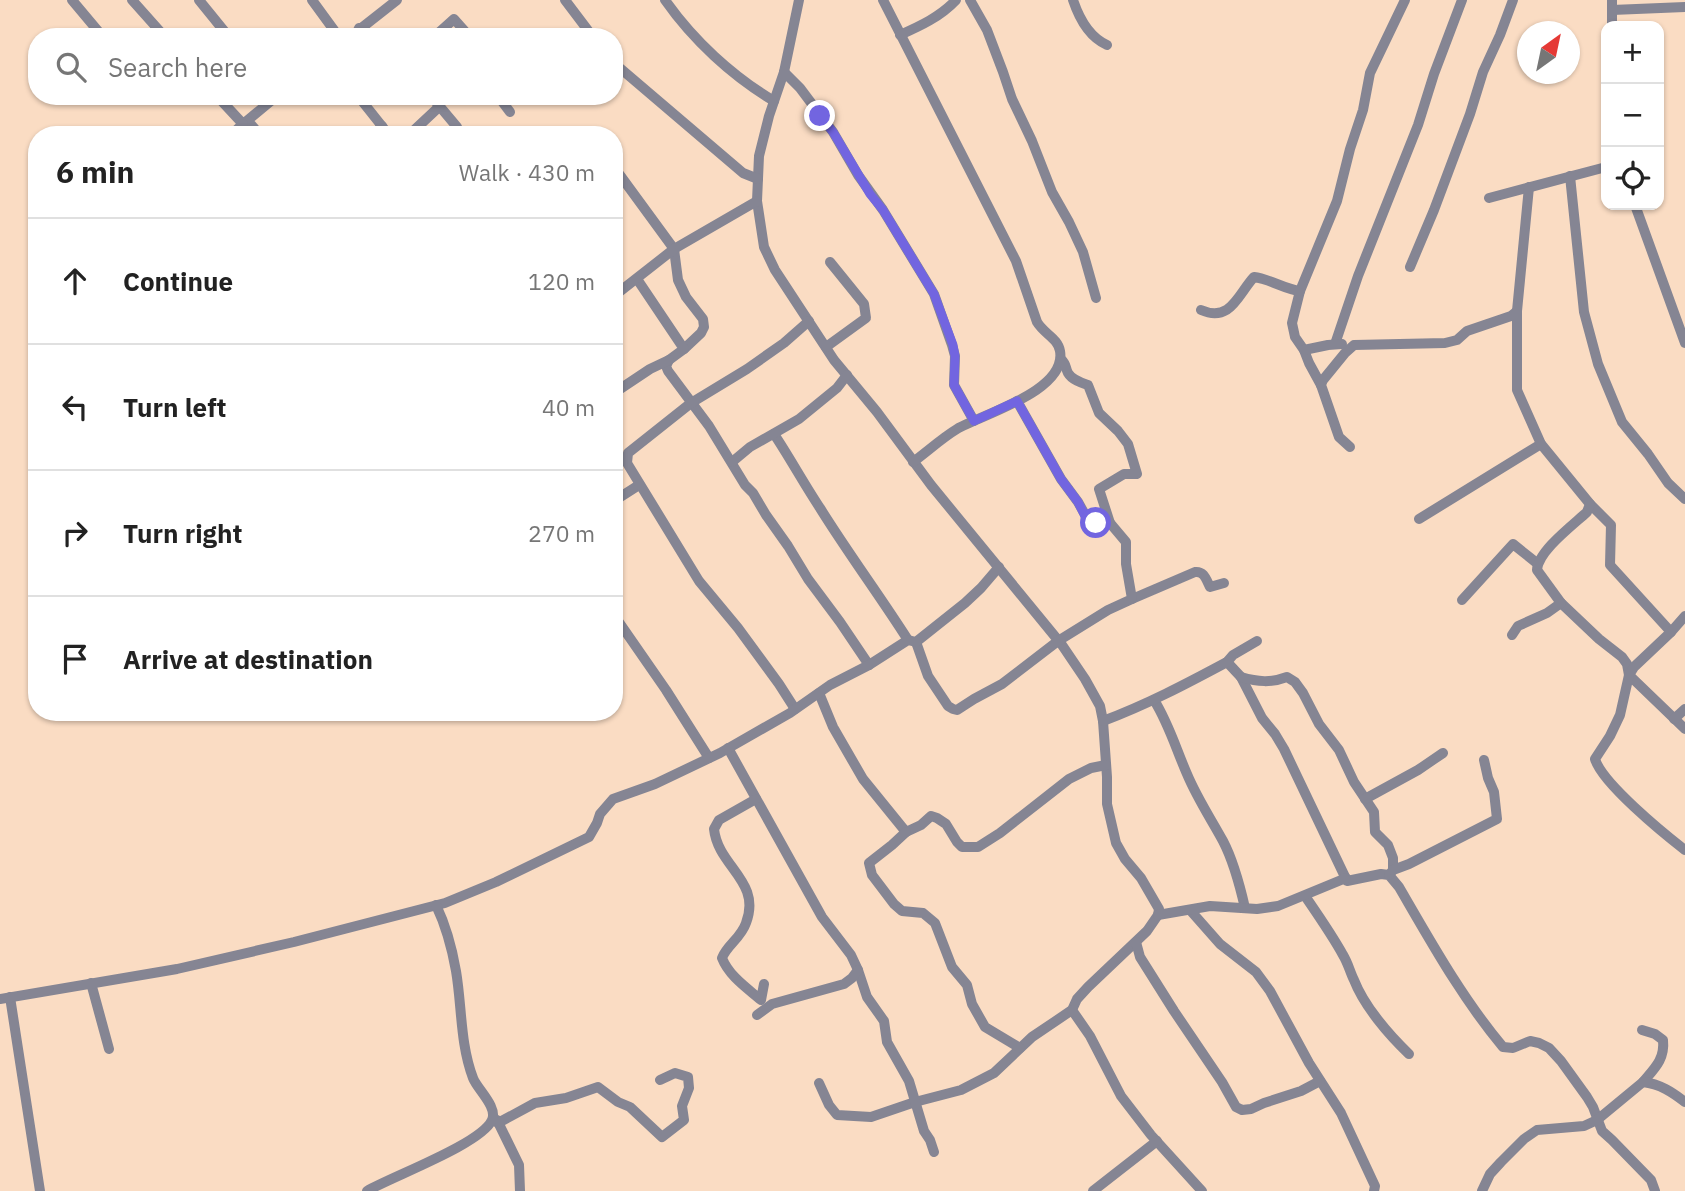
<!DOCTYPE html>
<html lang="en">
<head>
<meta charset="utf-8">
<style>
  :root { --surface:#fff; --page:#f2f2f2; --text:#222; --muted:#767676; --line:#e0e0e0 }
  body { margin:0; font-family:"IBM Plex Sans",sans-serif; background:var(--page); color:var(--text) }
  .controls { position:absolute; right:21px; top:21px; display:grid; overflow:hidden; border-radius:14px; box-shadow:0 2px 5px #0004 }
  .controls button { width:63px; height:63px; display:grid; place-items:center; padding:0; border:0; border-bottom:2px solid var(--line); background:var(--surface); color:var(--text); font:35px sans-serif }
  .compass { position:absolute; left:1517px; top:21px; width:63px; height:63px; border-radius:50%; background:var(--surface); box-shadow:0 2px 5px #0004; rotate:33deg }
  .stop { position:absolute; width:21px; height:21px; margin:-16px; border:5px solid #7265e0; border-radius:50%; background:#fff }
  .stop.end { background:#7265e0; border-color:#fff; box-shadow:0 2px 7px #0008 }
  .list { margin:0; padding:0; list-style:none }
  h2 { display:flex; justify-content:space-between; align-items:center; height:91px; margin:0; padding:0 28px; font-size:30px }
  h2 small { font-size:23px; font-weight:400; color:var(--muted) }
  .list li { display:grid; grid-template-columns:46px 1fr auto; gap:21px; align-items:center; box-sizing:border-box; height:126px; padding:0 28px; border-top:2px solid var(--line) }
  .list b { display:block; font-size:26px; white-space:nowrap }
  .list em { font-size:23px; font-style:normal; color:var(--muted) }
  .icon { flex:none; width:38px; height:38px; fill:none; stroke:currentColor; stroke-width:2; stroke-linecap:round; stroke-linejoin:round }
  .map { position:relative; flex:none; width:1685px; height:1191px; overflow:hidden }
  .search { position:absolute; background:var(--surface); box-shadow:0 2px 5px #0004; left:28px; top:28px; width:595px; height:77px; display:flex; align-items:center; gap:18px; box-sizing:border-box; padding:0 24px; border-radius:28px; color:var(--muted); font-size:26px }
  .panel { position:absolute; background:var(--surface); box-shadow:0 2px 5px #0004; left:28px; top:126px; width:595px; height:595px; border-radius:28px }
  .map>svg:first-child { display:block }
</style>
</head>
<body>
<div class="map">
<svg width="1685" height="1191" viewBox="0 0 1685 1191">
  <rect width="100%" height="100%" fill="#fadcc3"/>
  <g fill="none" stroke-linecap="round" stroke-linejoin="round">
    <!-- minor -->
    <g stroke="#858593" stroke-width="10">
      <path d="M72,0L103,37"/>
      <path d="M132,0L165,37"/>
      <path d="M199,0L229,37"/>
      <path d="M312,0L339,37"/>
      <path d="M565,0L593,37"/>
      <path d="M665,0C693,40 732,76 774,101"/>
      <path d="M799,0L784,72L769,116L759,156L757,201L764,247L775,270L834,360L877,412L931,485L1062,645L1085,679L1100,706L1103,721L1107,777V804L1116,843L1125,859L1141,878L1159,909L1158,915L1147,931L1088,987L1077,999L1072,1010L1032,1037L994,1073L961,1090L915,1102L871,1117L837,1115L829,1105L819,1083"/>
      <path d="M883,0L1016,261L1037,322C1044,334 1058,338 1060,351C1067,391 983,414 957,429C942,438 928,451 913,462"/>
      <path d="M970,0L987,30L1003,72L1012,99L1032,141L1052,192L1069,222L1083,252L1096,298"/>
      <path d="M1073,0C1079,18 1089,37 1107,45"/>
      <path d="M1612,10L1685,7"/>
      <path d="M1612,26V0"/>
      <path d="M359,28L369,37"/>
      <path d="M900,35C920,26 940,17 956,0"/>
      <path d="M350,37L397,0"/>
      <path d="M434,37L454,19L470,37"/>
      <path d="M614,63L743,173L758,179"/>
      <path d="M784,72L800,88L833,132L858,175L883,210L934,294L952,345L955,356L954,385L974,421"/>
      <path d="M217,96L243,124L277,96"/>
      <path d="M358,96L389,135"/>
      <path d="M431,96L457,127L460,135"/>
      <path d="M498,96L510,112"/>
      <path d="M248,121L260,135"/>
      <path d="M231,135L243,124"/>
      <path d="M373,135L382,126"/>
      <path d="M409,135L440,106"/>
      <path d="M614,167L674,249L678,280L686,297L703,319L704,327L701,333L684,349"/>
      <path d="M1570,176L1584,312L1598,364L1622,422L1648,454L1668,483L1685,499"/>
      <path d="M1489,198L1606,167"/>
      <path d="M1635,205L1685,343"/>
      <path d="M1410,267L1434,210L1470,114L1483,72L1500,35L1513,0"/>
      <path d="M637,279L684,349L669,360L666,366L668,371L709,426L745,485L753,493L766,515L788,546L808,579L840,622L869,665"/>
      <path d="M1300,291L1292,323L1295,337L1304,350L1309,363L1321,385"/>
      <path d="M614,296L674,249L757,201"/>
      <path d="M1201,310C1231,323 1238,294 1254,277C1270,279 1284,289 1300,291L1337,201L1350,149L1363,110L1370,73L1405,0"/>
      <path d="M1335,344L1358,276L1418,125L1434,74L1462,0"/>
      <path d="M826,347L866,318L864,304L830,262"/>
      <path d="M1304,350L1328,345L1342,344"/>
      <path d="M1061,359C1067,365 1065,367 1068,373C1072,380 1082,383 1088,385L1099,413L1118,431L1128,444L1137,474H1124L1099,489L1110,523"/>
      <path d="M614,393L650,369L669,360"/>
      <path d="M774,434C790,458 804,484 820,508C848,553 880,596 908,640"/>
      <path d="M1350,447L1339,437L1321,385L1323,380L1345,353L1354,345L1445,343L1457,340L1467,331L1511,316L1517,311"/>
      <path d="M732,462L750,447L799,419L837,388L847,375"/>
      <path d="M614,501L639,485"/>
      <path d="M1590,504L1611,525L1610,565L1671,632"/>
      <path d="M1419,519L1541,444"/>
      <path d="M1132,599L1195,572C1204,571 1206,579 1210,587L1224,583"/>
      <path d="M1462,600L1513,544L1538,564"/>
      <path d="M1561,603L1599,639L1622,657L1627,664L1629,675L1685,729"/>
      <path d="M614,615L666,690L709,758"/>
      <path d="M1685,616L1671,632L1634,667L1629,675L1620,715L1610,736L1595,759C1602,783 1663,833 1685,850"/>
      <path d="M1512,635L1518,626L1547,613L1561,603L1537,570C1538,551 1573,525 1587,512L1590,504L1541,444L1517,390V311L1529,187"/>
      <path d="M916,642L928,676L948,706L953,709L957,710L974,699L1002,684L1058,641L1108,610L1132,599L1126,564V542L1110,523H1092L1088,520L1078,502L1061,479L1017,401"/>
      <path d="M1227,662L1241,677L1262,718L1275,734L1284,749L1347,881L1381,874L1389,875L1399,887C1431,942 1462,998 1503,1047L1513,1048L1530,1041L1539,1043L1549,1048L1561,1061L1587,1097L1593,1107L1602,1131L1612,1140L1651,1180L1655,1191"/>
      <path d="M1241,677C1258,682 1271,683 1287,677L1295,682L1303,693L1319,724L1339,750L1354,782L1374,812L1375,832L1388,845L1393,858V870L1389,875"/>
      <path d="M819,693L833,727L863,779L906,832L921,825L931,816L937,818L946,824L957,842L962,847H978L1000,833L1069,779L1091,768L1106,765"/>
      <path d="M1154,700C1169,724 1176,749 1187,774C1197,798 1211,819 1223,841C1234,862 1240,886 1245,908"/>
      <path d="M795,709L779,684L738,628L699,581L627,463L628,453L691,403L747,369L784,343L809,321"/>
      <path d="M1674,719L1685,709"/>
      <path d="M1103,721C1146,705 1186,684 1227,662L1233,655L1257,641"/>
      <path d="M728,748L822,917L851,955L858,970L867,997L884,1021L887,1042L909,1081L924,1131L930,1140L934,1152"/>
      <path d="M756,799L719,820L714,829C718,867 762,881 746,923C741,938 727,945 722,958C729,976 747,988 761,1000L764,984"/>
      <path d="M1365,799L1418,770L1443,753"/>
      <path d="M906,832L892,845L869,863L872,875L894,904L902,911L923,913L935,923L952,967L967,985L972,1004L985,1027L1020,1048"/>
      <path d="M1393,870L1409,864L1497,819L1494,792L1488,778L1484,760"/>
      <path d="M1305,896C1318,915 1332,935 1343,955C1348,963 1350,972 1354,980C1364,1006 1389,1035 1409,1054"/>
      <path d="M1190,910L1220,944L1256,972L1270,991L1309,1063L1341,1113L1375,1186L1374,1191"/>
      <path d="M1158,915L1210,906L1257,909L1278,906L1346,878"/>
      <path d="M1136,942L1140,957L1174,1011L1222,1082L1236,1107L1242,1110L1251,1109L1264,1103L1301,1091L1320,1081"/>
      <path d="M91,983L109,1049"/>
      <path d="M10,997L40,1191"/>
      <path d="M0,999L177,969L294,942L445,903L496,882L589,837L597,823L600,814L613,799L655,784L720,753L790,713L830,685L869,665L908,640L916,642L965,603L981,588L999,567"/>
      <path d="M1072,1010L1090,1036L1121,1096L1151,1135L1202,1191"/>
      <path d="M757,1015L772,1004L844,984L852,978L858,970"/>
      <path d="M1642,1030L1655,1034L1663,1040C1665,1059 1655,1068 1643,1082"/>
      <path d="M497,1120L519,1165L520,1191"/>
      <path d="M498,1123L535,1103L566,1098L598,1087L618,1102L630,1107L662,1137L684,1120L682,1106L689,1088L688,1077L675,1073L660,1080"/>
      <path d="M367,1191C393,1176 481,1144 492,1120C498,1107 477,1089 473,1078C460,1044 462,1006 456,971C452,948 446,926 436,905"/>
      <path d="M1093,1191L1157,1141"/>
      <path d="M1482,1191L1490,1174L1501,1162L1524,1139L1537,1130L1584,1126L1597,1120L1643,1082C1660,1084 1672,1092 1685,1102"/>
    </g>
  </g>
  <g fill="none" stroke-linecap="round" stroke-linejoin="round">
    <!-- route -->
    <path stroke="#7265e0" stroke-width="9" d="M820,116L833,132L870,194L883,210L934,294L953,345L955,356L954,385L974,421L1017,401L1061,479L1078,502L1085,516L1090,522L1096,523"/>
  </g>
</svg>
<div class="controls">
<button>+</button>
<button>−</button>
<button><svg class="icon" aria-label="locate" viewBox="0 0 24 24"><circle cx="12" cy="12" r="6"/><path d="M12 2v4M12 18v4M2 12h4M18 12h4"/></svg></button>
</div>
<svg class="compass" viewBox="-18 -18 36 36"><path d="M0-13l5 13h-10z" fill="#e53935"/><path d="M0 13l5-13h-10z" fill="#767676"/></svg>
<div class="stop" style="left:1096px;top:523px"></div>
<div class="stop end" style="left:820px;top:116px"></div>
<div class="search"><svg class="icon" aria-label="search" viewBox="0 0 24 24"><circle cx="10" cy="10" r="6"/><path d="M15 15l6 6"/></svg>Search here</div>
<section class="panel">
<h2>6 min<small>Walk · 430 m</small></h2>
<ul class="list">
<li><svg class="icon" aria-label="ahead" viewBox="0 0 24 24"><path d="M12 20V5M6 11l6-6 6 6"/></svg><div><b>Continue</b></div><em>120 m</em></li>
<li><svg class="icon" aria-label="left" viewBox="0 0 24 24"><path d="M17 20v-9H6M10 6l-5 5 5 5"/></svg><div><b>Turn left</b></div><em>40 m</em></li>
<li><svg class="icon" aria-label="right" viewBox="0 0 24 24"><path d="M7 20v-9h11M14 6l5 5-5 5"/></svg><div><b>Turn right</b></div><em>270 m</em></li>
<li><svg class="icon" aria-label="arrive" viewBox="0 0 24 24"><path d="M6 21V4h12l-3 4 3 4H6"/></svg><div><b>Arrive at destination</b></div></li>
</ul>
</section>
</div>
</body>
</html>
